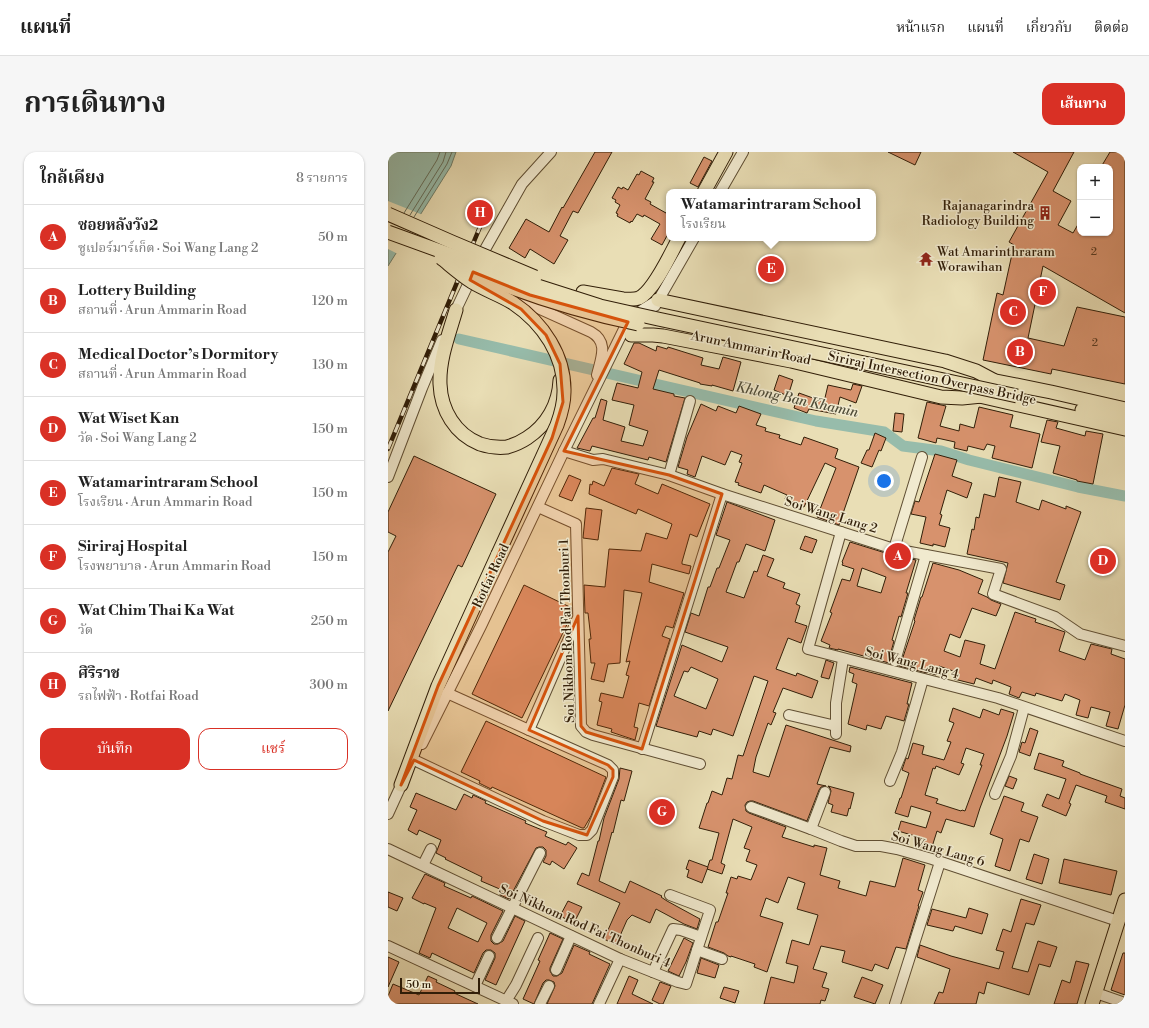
<!DOCTYPE html>
<html lang="th">
<head>
<meta charset="utf-8">
<style>
  :root { --surface:#fff; --page:#f6f6f6; --text:#222; --muted:#767676; --line:#e0e0e0; --accent:#d93025 }
  body { margin:0; font-family:"Libre Bodoni","Noto Serif Thai",serif; background:var(--page); color:var(--text) }
  .controls { position:absolute; right:12px; top:12px; display:grid; overflow:hidden; border-radius:8px; box-shadow:0 1px 3px #0004 }
  .controls button { width:36px; height:36px; display:grid; place-items:center; padding:0; border:0; border-bottom:1px solid var(--line); background:var(--surface); color:var(--text); font:20px sans-serif }
  .scale { position:absolute; left:12px; bottom:10px; width:80px; box-sizing:border-box; padding-left:4px; border:2px solid #311e08; border-top:0; font-size:11px; line-height:14px; white-space:nowrap; color:#311e08; -webkit-text-stroke:3px #f1eacf; paint-order:stroke }
  .you { position:absolute; left:496px; top:329px; width:14px; height:14px; margin:-10px; border:3px solid #fff; border-radius:50%; background:#1a73e8; box-shadow:0 0 0 6px #1a73e833 }
  .badge { display:grid; place-items:center; width:26px; height:26px; border-radius:50%; background:var(--accent); color:#fff; font-size:13px; font-weight:700 }
  .pin { position:absolute; translate:-50% -50%; border:2px solid #fff; box-shadow:0 1px 4px #0006 }
  .popup { position:absolute; left:278px; top:37px; width:210px; height:52px; box-sizing:border-box; display:grid; place-content:center; border-radius:8px; background:var(--surface); filter:drop-shadow(0 1px 3px #0005); font-size:13px; white-space:nowrap; color:var(--muted) }
  .popup b { font-size:15px; color:var(--text) }
  .popup::after { content:''; position:absolute; left:50%; top:100%; margin-left:-8px; border:8px solid transparent; border-top-color:var(--surface) }
  .list { margin:0; padding:0; list-style:none }
  h2 { display:flex; justify-content:space-between; align-items:center; height:52px; margin:0; padding:0 16px; font-size:17px }
  h2 small { font-size:13px; font-weight:400; color:var(--muted) }
  .list li { display:grid; grid-template-columns:26px 1fr auto; gap:12px; align-items:center; box-sizing:border-box; height:64px; padding:0 16px; border-top:1px solid var(--line) }
  .list b { display:block; font-size:15px; white-space:nowrap }
  .list p { margin:0; font-size:13px; white-space:nowrap; color:var(--muted) }
  .list em { font-size:13px; font-style:normal; color:var(--muted) }
  .actions { display:flex; gap:8px; padding:12px 16px }
  .actions a { flex:1; padding:9px 0; border:1px solid var(--accent); border-radius:12px; text-align:center; font-size:14px; color:var(--accent) }
  .actions .main { background:var(--accent); color:#fff }
  .map { position:relative; flex:none; width:737px; height:852px; overflow:hidden; border-radius:12px }
  header { display:flex; align-items:center; gap:24px; box-sizing:border-box; height:56px; padding:0 20px; background:var(--surface); border-bottom:1px solid var(--line) }
  header strong { font-size:19px }
  nav { display:flex; gap:22px; margin-inline-start:auto; font-size:14px }
  .intro { display:flex; align-items:center; justify-content:space-between; box-sizing:border-box; height:96px; padding:0 24px }
  h1 { margin:0; font-size:28px }
  .button { padding:10px 18px; border-radius:12px; background:var(--accent); color:#fff; font-size:14px; font-weight:700 }
  main { display:flex; gap:24px; padding:0 24px }
  aside { flex:1; background:var(--surface); border-radius:12px; box-shadow:0 1px 3px #0004 }
  .map>svg:first-child { display:block }
</style>
</head>
<body>
<header>
<strong>แผนที่</strong>
<nav><a>หน้าแรก</a><a>แผนที่</a><a>เกี่ยวกับ</a><a>ติดต่อ</a></nav>
</header>
<div class="intro"><h1>การเดินทาง</h1><a class="button">เส้นทาง</a></div>
<main>
<aside>
<h2>ใกล้เคียง<small>8 รายการ</small></h2>
<ul class="list">
<li><span class="badge">A</span><div><b>ซอยหลังวัง2</b><p>ซูเปอร์มาร์เก็ต · Soi Wang Lang 2</p></div><em>50 m</em></li>
<li><span class="badge">B</span><div><b>Lottery Building</b><p>สถานที่ · Arun Ammarin Road</p></div><em>120 m</em></li>
<li><span class="badge">C</span><div><b>Medical Doctor’s Dormitory</b><p>สถานที่ · Arun Ammarin Road</p></div><em>130 m</em></li>
<li><span class="badge">D</span><div><b>Wat Wiset Kan</b><p>วัด · Soi Wang Lang 2</p></div><em>150 m</em></li>
<li><span class="badge">E</span><div><b>Watamarintraram School</b><p>โรงเรียน · Arun Ammarin Road</p></div><em>150 m</em></li>
<li><span class="badge">F</span><div><b>Siriraj Hospital</b><p>โรงพยาบาล · Arun Ammarin Road</p></div><em>150 m</em></li>
<li><span class="badge">G</span><div><b>Wat Chim Thai Ka Wat</b><p>วัด</p></div><em>250 m</em></li>
<li><span class="badge">H</span><div><b>ศิริราช</b><p>รถไฟฟ้า · Rotfai Road</p></div><em>300 m</em></li>
</ul>
<div class="actions"><a class="main">บันทึก</a><a>แชร์</a></div>
</aside>
<div class="map">
<svg width="737" height="852" viewBox="0 0 737 852">
  <rect width="100%" height="100%" fill="#e9deb5"/>
  <filter id="stains"><feTurbulence type="fractalNoise" baseFrequency=".005" numOctaves="4"/><feColorMatrix values="0 0 0 0 .2 0 0 0 0 .09 0 0 0 0 .02 0 0 0 .5 -.17"/></filter>
  <radialGradient id="worn" r=".72"><stop offset=".6" stop-color="#630" stop-opacity="0"/><stop offset="1" stop-color="#630" stop-opacity=".3"/></radialGradient>
  <!-- water -->
  <path fill="#97bcab" stroke="#6e7d6a" d="M0,0H68L63,14L0,114Z"/>
  <!-- pier -->
  <path fill="#e9deb5" d="M0,49L35,63L10,102L0,97Z"/>
  <g fill="none" stroke-linecap="round" stroke-linejoin="round">
    <!-- shore -->
    <g stroke="#646d5a" stroke-width="1">
      <path d="M16,61L49,8L52,0"/>
      <path d="M22,63L55,10L58,0"/>
      <path d="M26,65L59,12L64,0"/>
    </g>
    <!-- canal -->
    <path stroke="#97bcab" stroke-width="11" d="M71,187L428,269L496,280L515,294L553,299L581,308L690,335L737,344"/>
  </g>
  <!-- building -->
  <g fill="#d7926d" stroke="#311e08" fill-rule="evenodd">
    <path d="M207,0H224L190,61L185,59L172,84L180,88L166,112L142,97L137,106L121,96L138,67L161,80L174,55L175,56Z"/>
    <path d="M500,0H533L527,13Z"/>
    <path d="M625,0H686L665,39L683,49L670,73L685,81L692,69V81H722V15H713L722,0H737V161L655,114L640,186L676,194L689,155L737,165V232L664,217L663,222L595,208L609,141L615,143L626,93L621,90L660,20Z"/>
    <path d="M316,5L324,9L310,35L302,31Z"/>
    <path d="M253,19L266,26L264,30H266L257,47L263,50L262,52L278,61L281,56V80L274,93L263,87L272,72L256,63L255,65L249,62L244,70L243,69L242,71L229,64L230,62L228,61L232,53L227,50L228,48L224,46L230,35L234,37L235,35L240,38L249,22L251,23Z"/>
    <path d="M246,191H251L268,199L269,194L279,197L280,195L315,206L313,213L331,217L335,205L353,210L345,239L324,233V234L312,232V231L271,218L265,237L286,242V244L297,246L278,310L261,305L260,308L204,294L202,299L189,296L205,266H207L213,247L219,249L215,268L237,275L233,289L255,294L260,279L241,273L246,253L224,248L229,231L250,236L254,220L236,212Z"/>
    <path d="M391,223L405,228L400,244L386,238Z"/>
    <path d="M465,232L474,234L468,251L452,245L448,262L421,257L419,261L406,256L411,241L436,250L440,233L463,238Z"/>
    <path d="M539,250L558,254L552,274L571,279L572,272L586,276L591,255L625,263L622,275L652,282L644,316L604,306L607,294L599,292L596,298L580,294L579,299L566,296L567,290L549,286L548,291L530,286Z"/>
    <path d="M313,252L328,259L330,254L348,261L351,254L373,262L368,273L378,276L377,279L392,283L391,286L413,293L416,285L450,297L447,306L471,315L451,373L429,365L448,316L437,311L416,355L397,347L399,343L376,333L373,341L350,333L351,331L347,330L354,311L351,310L354,303L343,299L337,313L314,304L307,325L299,322L300,318L290,315L299,285Z"/>
    <path d="M507,261L516,262L514,280L505,279Z"/>
    <path d="M659,268L670,270L668,276L697,284L698,279L715,282L705,332L689,329V328L665,321L672,294L653,290Z"/>
    <path d="M487,281L498,286L493,299L491,298L484,315L473,311L479,298H481Z"/>
    <path d="M547,302L569,308L564,324L584,331L579,346L559,338L552,362L554,363L551,373L562,376L557,395L545,392V394L532,391L538,365L523,362L527,349L531,350Z"/>
    <path d="M26,304L108,342L74,415L70,413L0,559V400L8,384L0,380V360Z"/>
    <path d="M224,316L251,322L247,332L270,342L274,332L322,352L309,385L302,382L294,410V412L303,414L301,422L264,412L261,430L296,441L285,476L278,474L274,484L282,487L261,554L251,551L246,575L250,576L247,588L223,580L224,577L209,573L214,550L211,549L213,541L235,546L241,524L238,523L242,509L238,510L254,441L236,438L232,511L220,512L216,530L203,527L207,511H203L201,487H203L200,461H197L196,433L217,435L221,397L253,399L258,381L279,387L284,372L250,357L248,362L201,342L202,332L204,333L205,329L216,334Z"/>
    <path d="M181,323L193,328L184,349L171,344Z"/>
    <path d="M611,325L633,330L628,350L651,358L654,348L678,357V354L693,360L668,430L677,433L672,448L615,431L620,411L579,402L584,377L586,378L588,365L591,366L596,342L607,345Z"/>
    <path d="M339,350L387,368L377,399L358,392L351,410H349L338,440L356,446L366,419L369,420L375,403L386,407L379,424L397,431L395,436L412,442L408,452L412,454L407,470L419,474L413,491L400,486L388,517L408,524L409,521L430,529L424,546L395,536L385,560L388,561L383,573L380,571L368,605L365,620L381,625L398,573L463,594L462,600L442,595L429,632L438,634L433,635L431,638L419,669L365,649H362L359,650L357,653L358,659L361,661L398,675L394,685L426,695V693L439,696L432,723L452,729L450,736L478,744L482,729L507,735L515,706L537,713L530,738L535,740L530,754H531L518,797L508,795L500,817L487,812L484,819L454,810L457,799L433,794L425,817L439,821L434,835L441,837L437,849L433,848L432,852H376L383,825L406,831L410,814L398,811L404,788L421,793L430,763L409,757L417,731L400,725L390,751L378,746L372,764L395,771L379,820L366,815L367,812L343,804V805L340,804L336,801L320,795L328,770H330L340,741H338L343,725L349,727L350,724L363,728L369,713L358,709L362,698L356,696L364,675L345,667L333,711L337,713L334,722L319,717L322,708H324L331,681L311,676L319,651H320L324,639L334,643L339,626L344,627L350,603L355,604L380,529L366,524L345,584L325,577L323,583L311,579L309,585L268,574L294,493L334,510L340,495L297,480L303,461L311,464L320,435H322L329,416H331L342,388L328,383ZM303,515L330,527L318,557L286,544L296,519L300,520Z"/>
    <path d="M198,356L214,358L210,388L195,386Z"/>
    <path d="M417,384L429,388L424,401L412,397Z"/>
    <path d="M462,390L504,403L528,408L518,441H520L513,465L511,464L504,488L506,489L501,507V511L450,497V498L441,496L442,493L433,489L444,461L442,460L454,427L462,429L466,417L454,413L455,411L454,410ZM474,416L498,425L493,441L469,434Z"/>
    <path d="M545,411L571,418L595,428L590,441L599,445L603,448L613,452L608,464L584,456L572,486L562,482L556,499L572,505L577,488L597,493L592,512L607,517L627,460L648,467L647,470L677,480L671,499L697,508L703,492L724,497L723,502L737,507V553L730,577L718,574L722,560L703,555L700,566L688,563L692,548L677,542L674,549L648,541L647,544L634,540L631,546L621,542L623,535L605,528L604,532L588,526L586,532L566,527L568,520L551,514L548,523L539,520V521L511,514L513,511L527,469L526,468L533,445H534Z"/>
    <path d="M136,433L184,456V462L134,566L84,542Z"/>
    <path d="M438,508L446,511L441,527L433,525Z"/>
    <path d="M462,515L524,531L519,552H521L516,569L498,564L493,577L479,573L478,578L460,572L469,532L464,530L466,522L461,520Z"/>
    <path d="M565,556L592,566L595,557L611,563L613,557L626,561L619,584L592,656L586,675L558,667L553,681L549,679L543,698L532,695L534,686L510,679L513,669L538,676L543,660L523,654L520,665L507,661L512,646H513L521,621L514,618L518,606L520,607L525,591L536,594L534,602L556,608L563,590L559,589L566,571L561,569ZM578,596L596,602L592,613H594L577,659L574,658L573,659L548,651L550,647L537,643L545,616L547,617L548,614L571,623L576,612L573,611Z"/>
    <path d="M98,569L218,625L203,664L196,676H194L104,635L103,637L91,631L92,629L73,620Z"/>
    <path d="M642,576L650,579L642,604L631,600L634,590L637,591Z"/>
    <path d="M651,601L676,609L674,614L692,621V622L734,637L732,644L737,646V657L717,650L719,644L688,633L681,651L683,652L678,664L654,654L659,642L671,647L678,627L646,617Z"/>
    <path d="M232,616L244,619L236,649L233,648L225,681L224,680L211,729L237,741L242,729L274,744L273,745L279,749L312,767L309,777L296,772L268,757L262,771L244,763L239,768L228,793L216,787L232,751L189,732L194,721L201,724L210,689H211L216,666L231,627Z"/>
    <path d="M621,624L629,627L625,637L617,634Z"/>
    <path d="M440,634L466,641L462,657L461,656L459,664L443,660L445,653L440,651L443,639L442,636Z"/>
    <path d="M28,641L68,658L76,642L84,646L85,643L98,649L97,651L138,669L137,671L159,680L157,684L178,693L180,690L189,696L176,717L164,709L162,713L155,710L158,704V698L155,695H151L148,696L121,747L112,743L114,738L93,729L94,725L57,707L58,706L48,701L53,688L31,678L29,683L20,678L29,658L22,655Z"/>
    <path d="M616,644L636,651L633,659L650,665L641,690L632,687L622,719L607,714L615,687L602,682Z"/>
    <path d="M646,702L661,707L654,732L638,727Z"/>
    <path d="M676,707L729,719L723,743L671,731Z"/>
    <path d="M301,708L320,715L314,731L299,725L301,718L298,717Z"/>
    <path d="M37,722L57,731L56,734L83,746L84,744L115,759L103,783V789L106,792H110L115,789L127,764L137,769L108,833L97,828L107,806V801L103,798H98L95,801L86,821L44,801L42,806L31,801L48,756L36,751V752L24,746ZM69,756L99,771L90,790L60,776Z"/>
    <path d="M0,740L15,746L9,759L0,755Z"/>
    <path d="M633,747L653,753L646,773L638,771L624,816L640,820L650,789L669,795L662,815L651,812L641,843L599,830L596,842L591,840L588,852H546L551,840L555,841L562,817L529,805L532,793L563,804L611,817L616,800L608,798L615,777L623,780Z"/>
    <path d="M180,749L194,755L186,771L172,764Z"/>
    <path d="M581,756L600,762L594,782L567,774L565,779L539,773L544,757L578,766Z"/>
    <path d="M162,781L175,787L162,816V819L165,824H169L174,821L186,793L202,800L201,802L222,812L204,852H159L167,834L166,830L161,828H158L155,831L146,852L135,847L152,809L150,808Z"/>
    <path d="M296,786L305,791L298,810L291,824L280,819Z"/>
    <path d="M735,801H737V843L723,838Z"/>
    <path d="M0,805L11,810L0,835Z"/>
    <path d="M313,806L331,813L327,826L309,821Z"/>
    <path d="M688,809L701,812L689,852H666L674,828L682,831Z"/>
    <path d="M40,824L49,828L48,830L67,839L66,841L90,852H0V844L5,832L31,843Z"/>
    <path d="M241,824L250,828L244,842L265,852H229Z"/>
    <path d="M474,825L495,833L487,852L466,845Z"/>
    <path d="M272,830L283,834L275,852H272L264,848Z"/>
    <path d="M336,835L351,839L347,851L332,846Z"/>
  </g>
  <g fill="none" stroke-linecap="round" stroke-linejoin="round">
    <defs>
      <g id="minor">
        <path d="M332,40L355,0"/>
        <path d="M91,108L134,32L163,0"/>
        <path d="M119,142L203,180C221,190 213,206 209,223"/>
        <path d="M267,154L306,86"/>
        <path d="M65,164L85,122"/>
        <path d="M176,299L205,308L215,307L281,323L334,342L506,397L613,417L605,442L667,465L692,482L737,494"/>
        <path d="M281,323L302,249"/>
        <path d="M0,325L34,236L54,188"/>
        <path d="M150,355L188,372L193,574L198,580L205,583L312,612"/>
        <path d="M453,380L420,497L610,546L737,589"/>
        <path d="M506,397L534,305"/>
        <path d="M507,509L538,403"/>
        <path d="M401,563L448,574"/>
        <path d="M141,578L189,468"/>
        <path d="M448,582V551L455,507"/>
        <path d="M34,592L93,474L176,299L241,167L254,158L270,148"/>
        <path d="M254,597L334,342"/>
        <path d="M26,608L155,669L191,683H199L204,678L225,625V618L220,613L141,578L59,541"/>
        <path d="M502,629L514,600L535,527"/>
        <path d="M607,642L623,604L636,556"/>
        <path d="M363,655L423,677L453,689L468,694H493L509,697L544,707L730,769"/>
        <path d="M0,662L16,627"/>
        <path d="M423,677L437,640"/>
        <path d="M0,697L232,807L290,830L298,832L322,758L282,743"/>
        <path d="M35,713L43,697"/>
        <path d="M109,786L152,701"/>
        <path d="M0,794L125,852"/>
        <path d="M309,798L334,807"/>
        <path d="M168,818L183,784"/>
        <path d="M265,820L285,777L293,778L313,785"/>
        <path d="M87,834L101,804"/>
        <path d="M708,841L737,851"/>
        <path d="M118,849L128,833L150,786"/>
        <path d="M152,852L161,834"/>
        <path d="M211,852L232,807"/>
        <path d="M507,852L552,710"/>
      </g>
      <g id="major">
        <path d="M316,40L338,0"/>
        <path d="M195,140L235,147C241,147 246,148 251,146C266,139 283,101 291,86"/>
        <path d="M270,148L557,209L588,219L605,228"/>
        <path d="M68,158C61,182 51,207 52,232C53,258 67,282 92,292C101,295 110,296 119,295C126,293 133,290 139,286C159,273 171,252 172,228"/>
        <path d="M243,183H265L275,184L403,209L553,245L574,246L594,244"/>
        <path d="M598,227L663,240L737,257"/>
        <path d="M587,243L737,277"/>
        <path d="M694,258L737,267"/>
        <path d="M13,633L50,534L110,402"/>
        <path d="M704,852L737,748"/>
      </g>
    </defs>
    <!-- minor casing -->
    <use href="#minor" stroke="#5f4e33" stroke-width="12"/>
    <!-- major casing -->
    <use href="#major" stroke="#311e08" stroke-width="15"/>
    <!-- minor -->
    <use href="#minor" stroke="#f1eacf" stroke-width="10"/>
    <!-- major -->
    <use href="#major" stroke="#e9deb5" stroke-width="13"/>
    <defs>
      <path id="rail" d="M0,297L99,58"/>
    </defs>
    <!-- rail casing -->
    <use href="#rail" stroke="#311e08" stroke-width="4.5"/>
    <!-- rail -->
    <use href="#rail" stroke="#f1eacf" stroke-width="3" stroke-dasharray="9" stroke-linecap="butt"/>
    <defs>
      <g id="major-bridge">
        <path d="M0,62L64,90L147,125"/>
        <path d="M0,80L140,131L212,154L270,167L556,228L629,244"/>
        <path d="M53,106C63,114 73,123 84,130C97,138 112,143 125,151C155,171 177,204 176,240C176,252 173,262 169,273L110,402"/>
        <path d="M71,114C128,140 188,159 250,172"/>
      </g>
    </defs>
    <!-- major-bridge casing -->
    <use href="#major-bridge" stroke="#311e08" stroke-width="15" stroke-linecap="butt"/>
    <!-- major-bridge -->
    <use href="#major-bridge" stroke="#e9deb5" stroke-width="13"/>
  </g>
  <!-- marked area -->
  <path fill="#d6530c" fill-opacity="0.2" stroke="#d6530c" stroke-width="3" stroke-linejoin="round" d="M85,120L142,143L240,170L176,299L281,323L334,342L254,597L198,580L193,574L190,464L141,578L220,613L225,618V625L199,683L155,669L26,608L13,633L50,534L164,286L175,250L172,212L158,183L133,157L82,128Z"/>
  <!-- icons -->
  <defs>
    <symbol id="building-bare" viewBox="-9 -9 18 18"><path d="M-4-6H4V6H1V3H-1V6H-4ZM-2.5-4.3h1.7v1.8h-1.7ZM.8-4.3h1.7v1.8H.8ZM-2.5-1h1.7V.8h-1.7ZM.8-1h1.7V.8H.8Z" fill="#8f2418" stroke="#f1eacf" stroke-width="2.5" paint-order="stroke"/></symbol>
    <symbol id="temple-bare" viewBox="-9 -9 18 18"><path d="M0-6L5-2H3V0L6.5 2.5H4V6H1.5V3h-3V6H-4V2.5H-6.5L-3 0V-2H-5Z" fill="#8f2418" stroke="#f1eacf" stroke-width="2.5" paint-order="stroke"/></symbol>
  </defs>
  <g fill-rule="evenodd">
    <use href="#building-bare" x="647" y="51" width="20" height="20"/>
    <use href="#temple-bare" x="528" y="97" width="20" height="20"/>
  </g>
  <g text-anchor="middle" dominant-baseline="central" stroke-width="3" stroke-linejoin="round" paint-order="stroke">
    <!-- number labels -->
    <g font-size="11" fill="#5a3b21">
      <text x="706" y="100">2</text>
      <text x="707" y="191">2</text>
    </g>
    <!-- poi labels -->
    <g font-size="13" fill="#311e08" stroke="#f1eacf" text-anchor="end">
      <text x="646" y="54">Rajanagarindra<tspan x="646" dy="15">Radiology Building</tspan></text>
      <text x="549" y="100" text-anchor="start">Wat Amarinthraram<tspan x="549" dy="15">Worawihan</tspan></text>
    </g>
    <!-- street labels -->
    <g font-size="13" fill="#311e08" stroke="#f1eacf">
      <text transform="translate(363 196) rotate(12)">Arun Ammarin Road</text>
      <text transform="translate(544 226) rotate(12)">Siriraj Intersection Overpass Bridge</text>
      <text transform="translate(443 363) rotate(17)">Soi Wang Lang 2</text>
      <text transform="translate(103 424) rotate(-65)">Rotfai Road</text>
      <text transform="translate(179 479) rotate(-92)">Soi Nikhom Rod Fai Thonburi 1</text>
      <text transform="translate(524 511) rotate(14)">Soi Wang Lang 4</text>
      <text transform="translate(550 697) rotate(16)">Soi Wang Lang 6</text>
      <text transform="translate(197 774) rotate(24)">Soi Nikhom Rod Fai Thonburi 4</text>
    </g>
    <!-- water labels -->
    <g font-size="14" font-style="italic" fill="#504d39" stroke="#f1eacf">
      <text transform="translate(409 248) rotate(12)">Khlong Ban Khamin</text>
    </g>
  </g>
  <rect width="100%" height="100%" filter="url(#stains)"/>
  <rect width="100%" height="100%" fill="url(#worn)"/>
</svg>
<div class="controls">
<button>+</button>
<button>−</button>
</div>
<div class="scale">50 m</div>
<div class="you"></div>
<div class="pin badge" style="left:510px;top:404px">A</div>
<div class="pin badge" style="left:632px;top:200px">B</div>
<div class="pin badge" style="left:625px;top:160px">C</div>
<div class="pin badge" style="left:715px;top:409px">D</div>
<div class="pin badge" style="left:383px;top:117px">E</div>
<div class="popup"><b>Watamarintraram School</b>โรงเรียน</div>
<div class="pin badge" style="left:655px;top:140px">F</div>
<div class="pin badge" style="left:274px;top:660px">G</div>
<div class="pin badge" style="left:92px;top:61px">H</div>
</div>
</main>
</body>
</html>
